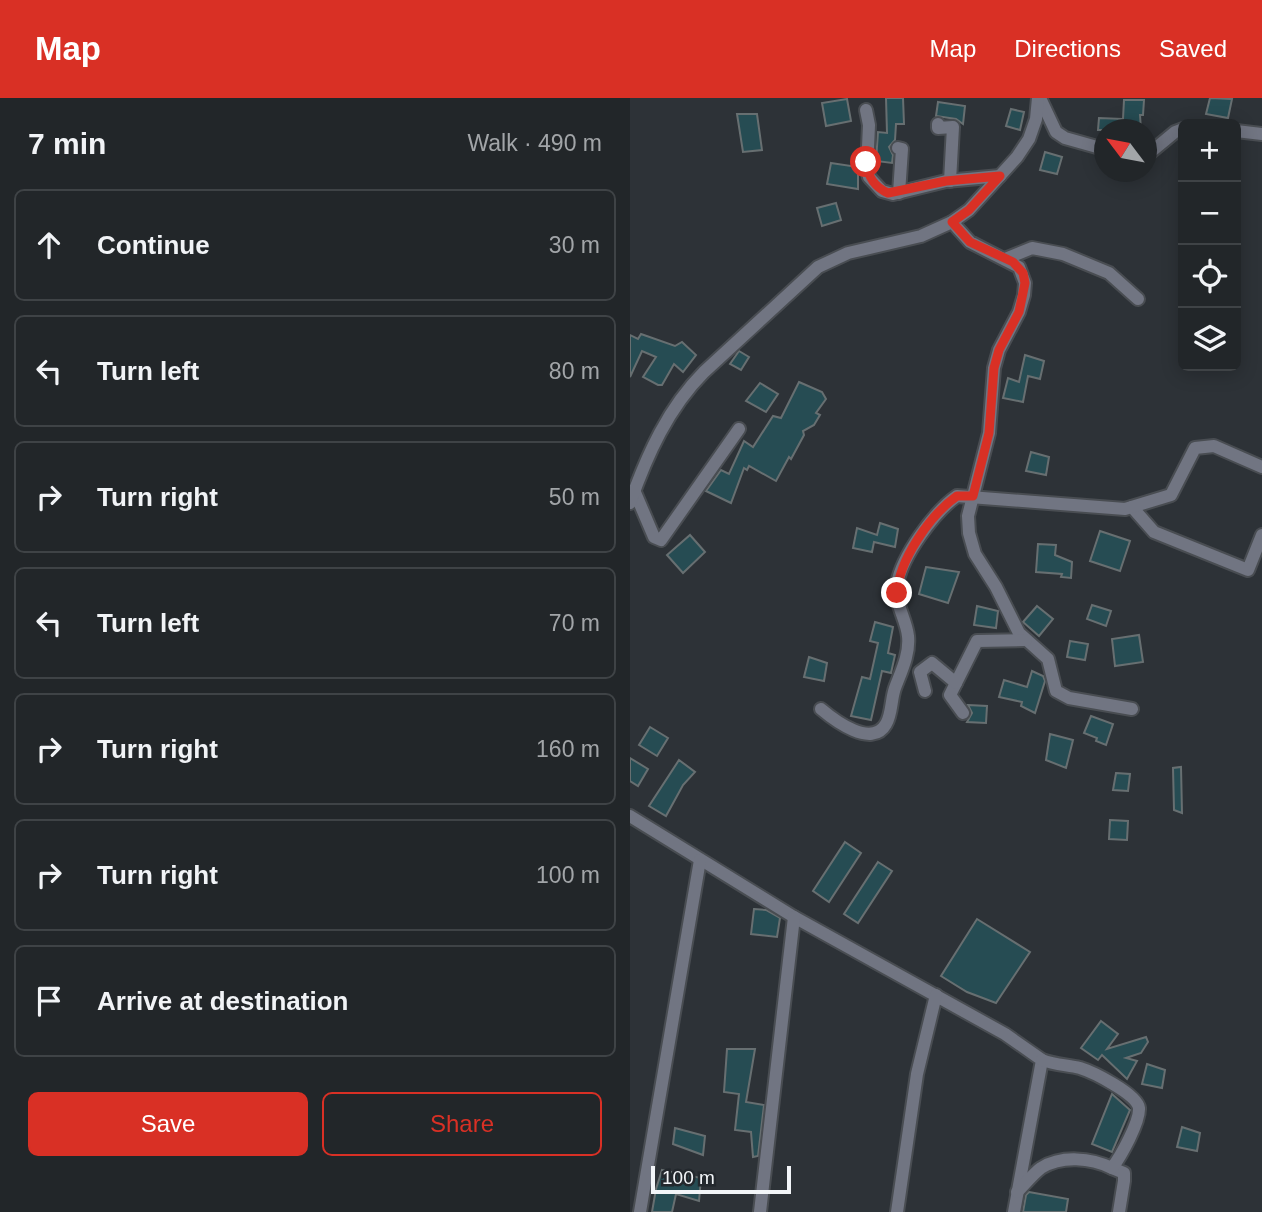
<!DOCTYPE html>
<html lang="en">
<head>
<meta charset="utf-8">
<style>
  :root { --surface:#222629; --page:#2e3235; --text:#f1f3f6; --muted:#a2a5a8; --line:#3f4346; --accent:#d93025 }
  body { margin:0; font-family:Helvetica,sans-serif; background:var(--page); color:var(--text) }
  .controls { position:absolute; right:21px; top:21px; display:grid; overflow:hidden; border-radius:10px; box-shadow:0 4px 18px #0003 }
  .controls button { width:63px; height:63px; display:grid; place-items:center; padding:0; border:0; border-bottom:2px solid var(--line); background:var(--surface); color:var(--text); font:35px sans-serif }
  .compass { position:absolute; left:464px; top:21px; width:63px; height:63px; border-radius:50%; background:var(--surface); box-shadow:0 4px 18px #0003; rotate:302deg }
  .scale { position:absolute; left:21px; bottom:18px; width:140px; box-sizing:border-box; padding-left:7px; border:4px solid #f2f5f8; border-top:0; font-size:19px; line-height:24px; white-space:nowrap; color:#f2f5f8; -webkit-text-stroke:5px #23282d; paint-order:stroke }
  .stop { position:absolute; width:21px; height:21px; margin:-16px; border:5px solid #d93025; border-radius:50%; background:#fff }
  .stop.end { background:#d93025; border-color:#fff; box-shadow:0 2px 7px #0008 }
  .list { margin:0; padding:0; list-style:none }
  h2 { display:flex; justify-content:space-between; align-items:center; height:91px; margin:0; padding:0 28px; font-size:30px }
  h2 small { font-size:23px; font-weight:400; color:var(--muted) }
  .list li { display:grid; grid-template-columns:46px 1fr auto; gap:21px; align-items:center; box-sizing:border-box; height:112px; margin:0 14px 14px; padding:0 14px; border:2px solid var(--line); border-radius:10px }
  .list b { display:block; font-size:26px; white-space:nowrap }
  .list em { font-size:23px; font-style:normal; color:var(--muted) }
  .actions { display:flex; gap:14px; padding:21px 28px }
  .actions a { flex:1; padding:16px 0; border:2px solid var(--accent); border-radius:10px; text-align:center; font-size:24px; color:var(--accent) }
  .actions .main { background:var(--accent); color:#fff }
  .icon { flex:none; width:38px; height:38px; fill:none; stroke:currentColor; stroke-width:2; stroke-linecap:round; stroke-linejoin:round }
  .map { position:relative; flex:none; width:632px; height:1114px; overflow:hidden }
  header { display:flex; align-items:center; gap:42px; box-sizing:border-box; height:98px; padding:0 35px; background:var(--accent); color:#fff }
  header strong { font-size:33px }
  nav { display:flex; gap:38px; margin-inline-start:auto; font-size:24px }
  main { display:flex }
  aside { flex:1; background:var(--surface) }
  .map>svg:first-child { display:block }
</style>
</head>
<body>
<header>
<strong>Map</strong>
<nav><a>Map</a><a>Directions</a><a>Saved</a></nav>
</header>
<main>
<aside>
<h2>7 min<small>Walk · 490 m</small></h2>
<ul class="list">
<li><svg class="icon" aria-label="ahead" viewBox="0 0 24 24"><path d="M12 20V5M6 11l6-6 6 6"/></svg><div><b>Continue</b></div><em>30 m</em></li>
<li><svg class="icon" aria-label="left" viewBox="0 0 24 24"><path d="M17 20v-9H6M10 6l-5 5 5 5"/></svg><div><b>Turn left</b></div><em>80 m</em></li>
<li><svg class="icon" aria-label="right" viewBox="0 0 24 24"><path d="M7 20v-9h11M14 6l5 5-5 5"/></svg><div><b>Turn right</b></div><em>50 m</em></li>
<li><svg class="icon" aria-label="left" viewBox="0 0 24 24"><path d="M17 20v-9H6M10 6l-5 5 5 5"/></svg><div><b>Turn left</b></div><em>70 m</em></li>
<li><svg class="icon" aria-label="right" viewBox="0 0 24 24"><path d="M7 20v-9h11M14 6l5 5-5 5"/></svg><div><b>Turn right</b></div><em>160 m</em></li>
<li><svg class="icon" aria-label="right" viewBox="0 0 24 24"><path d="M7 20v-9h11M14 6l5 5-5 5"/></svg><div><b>Turn right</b></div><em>100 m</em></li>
<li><svg class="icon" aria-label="arrive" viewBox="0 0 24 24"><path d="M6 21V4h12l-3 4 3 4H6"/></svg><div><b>Arrive at destination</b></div></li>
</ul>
<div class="actions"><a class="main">Save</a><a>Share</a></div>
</aside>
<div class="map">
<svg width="632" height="1114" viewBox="0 0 632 1114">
  <rect width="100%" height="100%" fill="#2d3237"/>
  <!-- building -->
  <g fill="#264c53" stroke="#676f71" stroke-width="2">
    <path d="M256,0H273L274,26H266L265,42L259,49L263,57L262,65L246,63L248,34L257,35Z"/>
    <path d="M580,0L602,1L598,20L576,16Z"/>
    <path d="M217,1L221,23L196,28L192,5Z"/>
    <path d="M494,2H514L513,17H510L511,32H468L469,20L493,21Z"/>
    <path d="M308,4L335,8L333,26L326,21L306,18Z"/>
    <path d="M381,11L394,14L390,32L376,28Z"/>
    <path d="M107,16H127L132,52L113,54Z"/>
    <path d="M415,54L432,59L427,76L410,72Z"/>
    <path d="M201,65L228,69V91L197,86Z"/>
    <path d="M206,105L211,122L192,128L187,110Z"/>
    <path d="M11,236L45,248L52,244L66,257L53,274L44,266L32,287H28L13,279L26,259L12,253L0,279V237L8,241Z"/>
    <path d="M109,253L119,259L111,272L100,266Z"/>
    <path d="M395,257L414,263L410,281L398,278L393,304L373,300L378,280L389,284Z"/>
    <path d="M169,284L192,294L196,301L186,315L190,317L184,327L173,333L174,337L161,361L159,359L146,383L119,368L117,372L114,370L101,405L76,393L91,372L99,376L114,343L123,349L143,318L151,320Z"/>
    <path d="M130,285L148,296L136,314L116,303Z"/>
    <path d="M401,354L419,359L416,377L396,373Z"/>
    <path d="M250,425L268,431L265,449L244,444L242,454L223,450L227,430L247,437Z"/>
    <path d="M470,433L500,443L490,473L460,463Z"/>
    <path d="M60,437L75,454L53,475L37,457Z"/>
    <path d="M408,446L426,447L425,457L442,464L441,480L431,479L432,476L406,474Z"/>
    <path d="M296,469L329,474L318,505L289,496Z"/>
    <path d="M462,507L481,513L476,528L457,521Z"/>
    <path d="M347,508L368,513L366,530L344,527Z"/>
    <path d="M407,508L423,521L409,538L393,524Z"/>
    <path d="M245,524L263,529L258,555L265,557L261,575L252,573L241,622L221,618L232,579L240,581L248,545L240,543Z"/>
    <path d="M509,537L513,564L485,568L482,541Z"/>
    <path d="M440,543L458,546L455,562L437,559Z"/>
    <path d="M179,559L197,565L194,583L174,579Z"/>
    <path d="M402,573L413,578L415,583L405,615L391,608L392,604L369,599L374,582L397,589Z"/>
    <path d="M338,607L357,608L356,625L337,624L342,615Z"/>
    <path d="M461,618L483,626L476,647L466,643L467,640L454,635Z"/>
    <path d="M20,629L38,640L27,658L9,647Z"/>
    <path d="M420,636L443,642L436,670L416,662Z"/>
    <path d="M0,660L18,671L8,688L0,683Z"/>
    <path d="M49,662L65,674L53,687L36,718L19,708Z"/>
    <path d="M551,669L552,715L544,712L543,670Z"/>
    <path d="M486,675L500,676L498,693L483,692Z"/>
    <path d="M480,722L498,723L497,742L479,741Z"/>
    <path d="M215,744L231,755L199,804L183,793Z"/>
    <path d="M248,764L262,773L228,825L214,816Z"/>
    <path d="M124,811L136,812L150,820L147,839L121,836Z"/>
    <path d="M347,821L400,854L366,905L337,894L311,878Z"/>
    <path d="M471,923L488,936L477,951L516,939L518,944L511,955L496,960L507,963L497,981L472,957L468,962L451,950Z"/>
    <path d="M97,951H125L116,1004L134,1007L128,1058L123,1059L121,1034L105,1032L109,996L94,994Z"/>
    <path d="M517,966L535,972L532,990L512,986Z"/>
    <path d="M482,996L500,1012L482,1054L462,1046Z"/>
    <path d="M552,1029L570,1035L567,1053L547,1049Z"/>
    <path d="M45,1030L75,1038L73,1057L43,1046Z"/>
    <path d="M32,1072L71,1080L69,1103L46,1096L42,1114H22L26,1091Z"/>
    <path d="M399,1094L438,1101L436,1114H393L396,1097Z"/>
  </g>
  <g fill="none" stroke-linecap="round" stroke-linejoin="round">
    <defs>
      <g id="minor">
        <path d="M410,0L426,34L435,40L474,51"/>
        <path d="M236,12L239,27L237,71L239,79L252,93L263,96L316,83L370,78"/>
        <path d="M308,26V30L323,29L320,83"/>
        <path d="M606,33L632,36"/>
        <path d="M268,50L272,51L269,95"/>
        <path d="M516,58L545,34L553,31"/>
        <path d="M322,124L340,144L389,169L395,185L394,197L389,214L369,252L364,270L359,335L338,418L339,435L345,456L366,489L389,535L418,561L426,593L439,600L502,611"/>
        <path d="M375,161L402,150L433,156L479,175L508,201"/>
        <path d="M4,392L24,439L31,442L109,331"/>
        <path d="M0,405C17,357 38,310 74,274L188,169L218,155L291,138L322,124L339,112L387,59L399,41L406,21L408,0"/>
        <path d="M502,409L524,434L618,472L632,437"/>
        <path d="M326,585L320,597L333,615"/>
        <path d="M295,593L290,574L302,565L326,585L347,543L396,542"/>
        <path d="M191,611C204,622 242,651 256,626C262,616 261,601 265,590C271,574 280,556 278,538C276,520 264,505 267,486C272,458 304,414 327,398L495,411L541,397L565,350L584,348L632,369"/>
        <path d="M0,718L164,819L375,936L412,962L384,1114"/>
        <path d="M482,1070L494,1075V1083L489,1114"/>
        <path d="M387,1094C393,1088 405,1074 411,1070C432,1057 461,1060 482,1070C491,1058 510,1024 509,1010C507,996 463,974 450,970C438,967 425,967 412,962"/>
        <path d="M10,1114L70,762"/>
        <path d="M130,1114L164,819"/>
        <path d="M267,1114L287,976L306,897"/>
      </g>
    </defs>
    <!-- minor casing -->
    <use href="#minor" stroke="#494d52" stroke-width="16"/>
    <!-- minor -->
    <use href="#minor" stroke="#717582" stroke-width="12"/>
  </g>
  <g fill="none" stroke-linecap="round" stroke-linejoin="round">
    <!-- route -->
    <path stroke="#d93025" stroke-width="9" d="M236,64C238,79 244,89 258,95L316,83L370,78L339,112L322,124L340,144L383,164L393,175L395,185L389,214L369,252L364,270L359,335L343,398H327C300,417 269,462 267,495"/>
  </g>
</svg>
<div class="controls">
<button>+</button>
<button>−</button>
<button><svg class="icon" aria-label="locate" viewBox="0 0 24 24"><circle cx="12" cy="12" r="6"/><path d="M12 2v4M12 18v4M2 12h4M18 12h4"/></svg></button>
<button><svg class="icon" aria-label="layers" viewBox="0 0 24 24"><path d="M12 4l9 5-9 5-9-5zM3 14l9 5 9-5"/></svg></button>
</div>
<svg class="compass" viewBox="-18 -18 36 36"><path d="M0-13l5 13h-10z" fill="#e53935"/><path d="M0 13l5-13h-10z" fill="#a2a5a8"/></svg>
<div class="scale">100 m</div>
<div class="stop" style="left:236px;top:64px"></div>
<div class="stop end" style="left:267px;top:495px"></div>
</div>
</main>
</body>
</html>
